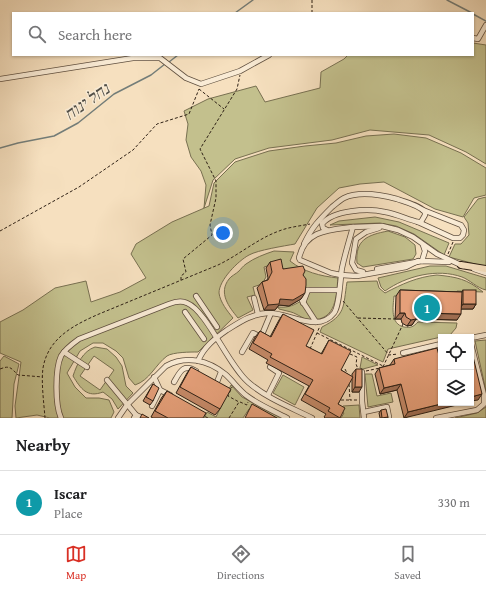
<!DOCTYPE html>
<html lang="en">
<head>
<meta charset="utf-8">
<style>
  :root { --surface:#fff; --page:#f6f6f6; --text:#202124; --muted:#757577; --line:#e0e0e0; --accent:#d93025 }
  body { margin:0; font-family:"Gentium Book Plus","Frank Ruhl Libre",serif; background:var(--page); color:var(--text) }
  .controls { position:absolute; right:12px; bottom:12px; display:grid; overflow:hidden; border-radius:0px; box-shadow:0 1px 3px #0004 }
  .controls button { width:36px; height:36px; display:grid; place-items:center; padding:0; border:0; border-bottom:1px solid var(--line); background:var(--surface); color:var(--text); font:20px sans-serif }
  .you { position:absolute; left:223px; top:233px; width:14px; height:14px; margin:-10px; border:3px solid #fff; border-radius:50%; background:#1a73e8; box-shadow:0 0 0 6px #1a73e833 }
  .badge { display:grid; place-items:center; width:26px; height:26px; border-radius:50%; background:var(--accent); color:#fff; font-size:13px; font-weight:700 }
  .pin { position:absolute; translate:-50% -50%; border:2px solid #fff; box-shadow:0 1px 4px #0006 }
  .list { margin:0; padding:0; list-style:none }
  h2 { display:flex; justify-content:space-between; align-items:center; height:52px; margin:0; padding:0 16px; font-size:17px }
  h2 small { font-size:13px; font-weight:400; color:var(--muted) }
  .list li { display:grid; grid-template-columns:26px 1fr auto; gap:12px; align-items:center; box-sizing:border-box; height:64px; padding:0 16px; border-top:1px solid var(--line) }
  .list b { display:block; font-size:15px; white-space:nowrap }
  .list p { margin:0; font-size:13px; white-space:nowrap; color:var(--muted) }
  .list em { font-size:13px; font-style:normal; color:var(--muted) }
  .icon { flex:none; width:22px; height:22px; fill:none; stroke:currentColor; stroke-width:2; stroke-linecap:round; stroke-linejoin:round }
  .map { position:relative; flex:none; width:486px; height:418px; overflow:hidden }
  .search { position:absolute; background:var(--surface); box-shadow:0 1px 3px #0004; left:12px; right:12px; top:12px; height:44px; display:flex; align-items:center; gap:10px; box-sizing:border-box; padding:0 14px; border-radius:0px; color:var(--muted); font-size:15px }
  .sheet { height:116px; background:var(--surface) }
  nav { display:flex; justify-content:space-around; align-items:center; box-sizing:border-box; height:56px; border-top:1px solid var(--line); background:var(--surface); font-size:11px; color:var(--muted) }
  nav a { display:grid; justify-items:center; gap:2px }
  nav .on { color:var(--accent) }
  .map>svg:first-child { display:block }
</style>
</head>
<body>
<div class="map">
<svg width="486" height="418" viewBox="0 0 486 418">
  <rect width="100%" height="100%" fill="#f6e0bf"/>
  <filter id="stains"><feTurbulence type="fractalNoise" baseFrequency=".005" numOctaves="4"/><feColorMatrix values="0 0 0 0 .2 0 0 0 0 .09 0 0 0 0 .02 0 0 0 .5 -.17"/></filter>
  <radialGradient id="worn" r=".72"><stop offset=".6" stop-color="#630" stop-opacity="0"/><stop offset="1" stop-color="#630" stop-opacity=".3"/></radialGradient>
  <!-- green -->
  <g fill="#c3c08d" stroke="#787051" fill-rule="evenodd">
    <path d="M473,43L486,45V164L466,152L429,135L370,130L332,140L269,148L235,159L213,180L204,208L206,185L201,171L191,157L186,140L188,124L184,111L208,99L256,86L265,102L320,88L321,72L344,59L348,55H473Z"/>
    <path d="M394,134L426,138L461,153L486,168V195L474,198L463,217L435,209L384,182L360,184L339,188L317,208L295,244C284,246 258,250 249,255C238,261 219,280 219,293C220,302 228,312 233,318L198,352C191,352 173,352 167,356C155,365 150,380 135,385L129,378L123,358L116,351L103,343H93L80,351L67,373L75,387L86,398H99L109,400L114,412L111,418H50L37,415L16,418L15,406L21,362L0,353V322L23,310L55,288L86,281L91,302L120,292L146,278L131,254L136,244L172,222L209,206L214,183L235,162L269,151L305,146L336,143L366,136Z"/>
    <path d="M486,197V267L449,257L455,244H461L469,235L468,223L464,217L478,199Z"/>
    <path d="M375,217L399,222L449,243L444,255L414,234L396,226L380,223L330,225L339,221Z"/>
    <path d="M388,231L405,237L415,245L416,254L413,259L363,267L357,263C355,240 367,235 388,231Z"/>
    <path d="M274,251L294,252L290,261C304,272 320,276 338,278C336,296 337,320 311,320C304,320 298,314 291,312C287,311 283,310 279,309L278,307C289,308 295,305 304,299V284L280,273L278,263L264,267L266,277L262,284L253,287L255,295L247,297L253,310L238,318C229,307 218,293 229,279C231,276 236,274 239,271C241,269 243,266 246,264C254,258 265,254 274,251Z"/>
    <path d="M430,266H446L486,278V290C477,288 470,280 462,277C437,268 406,276 385,291L381,287L378,278Z"/>
    <path d="M437,275C457,277 467,279 483,292L457,291V296H394C393,307 390,324 404,327C411,328 413,327 418,322L457,323L456,328L450,335L388,349L383,362L320,332L322,327C346,315 343,307 347,282L377,281L379,288L385,293C402,284 417,277 437,275Z"/>
    <path d="M486,340V391L475,341Z"/>
    <path d="M95,347L107,349L116,357L122,366L126,386L133,393L118,409L112,399L103,392C87,398 81,389 73,376C77,364 83,351 95,347ZM94,356L114,370L100,390L80,376Z"/>
    <path d="M4,356L19,364L14,384L12,418H0V361Z"/>
    <path d="M362,357L378,365L363,369L360,368Z"/>
    <path d="M365,374H372L377,396L391,393L393,402L368,407Z"/>
    <path d="M283,375L304,387L295,405L273,393Z"/>
    <path d="M231,385L242,397L282,418H266L249,409L243,418H204L207,412L216,417Z"/>
    <path d="M359,405L360,418H341L344,413L339,410L343,406Z"/>
    <path d="M486,407V418H455L477,413Z"/>
  </g>
  <g fill="none" stroke-linecap="round" stroke-linejoin="round">
    <!-- stream -->
    <g stroke="#737d79" stroke-width="1.5">
      <path d="M447,0L472,13"/>
      <path d="M235,13L253,0"/>
      <path d="M473,14L486,21"/>
      <path d="M169,62L178,55"/>
      <path d="M0,148L18,143L54,136L78,123L114,94L151,75L165,64"/>
    </g>
    <defs>
      <g id="minor">
        <path d="M473,38L478,39L486,25"/>
        <path d="M0,79L133,58H160L186,78L201,84L240,71L269,55"/>
        <path d="M418,222L453,238H460L463,235L464,230L461,225L423,210"/>
        <path d="M353,227C329,230 305,230 299,258L300,260L331,273L341,275L357,276L406,267L418,261"/>
        <path d="M304,244C312,227 319,220 332,207C336,204 340,200 344,198C359,191 382,195 397,199C406,202 419,205 425,212V215L421,222H418C407,219 396,214 385,212C368,208 333,210 322,224L323,228L327,230"/>
        <path d="M422,261L425,251L423,245"/>
        <path d="M377,269L422,261L449,262"/>
        <path d="M474,269L486,273"/>
        <path d="M363,272L356,270L352,263L356,239L366,232L379,228"/>
        <path d="M302,290H339"/>
        <path d="M196,296L217,327"/>
        <path d="M254,298L258,314"/>
        <path d="M301,299L316,322"/>
        <path d="M303,303L308,290"/>
        <path d="M185,312L204,339"/>
        <path d="M471,338L486,335"/>
        <path d="M64,352L87,367"/>
        <path d="M242,352L253,333L261,337L271,313"/>
        <path d="M403,353L441,344"/>
        <path d="M198,361C204,347 214,339 227,330C240,322 251,314 268,313C288,312 318,334 334,313C340,305 340,279 342,268C345,254 349,241 353,227L382,226L398,230L413,237L437,254L463,266"/>
        <path d="M362,372V401L364,418"/>
        <path d="M154,377L160,390"/>
        <path d="M107,380L136,415"/>
        <path d="M174,382C180,372 183,363 196,371"/>
        <path d="M217,382L221,372"/>
        <path d="M268,395L279,373L270,367"/>
        <path d="M152,406L160,390L170,395"/>
        <path d="M364,412L387,407L389,417"/>
        <path d="M61,418C55,405 55,369 61,356C65,349 72,344 79,339L169,304C174,302 181,300 187,303C207,311 228,365 248,382C266,398 290,407 312,418"/>
        <path d="M118,418L127,405L166,366C186,355 208,360 225,374C233,381 239,390 247,396C259,405 274,411 287,418"/>
        <path d="M134,418L136,415L143,418"/>
        <path d="M436,418L477,410L484,404V395L471,344"/>
      </g>
      <path id="major" d="M461,265L486,269"/>
    </defs>
    <!-- minor casing -->
    <use href="#minor" stroke="#605040" stroke-width="6"/>
    <!-- major casing -->
    <use href="#major" stroke="#2e2015" stroke-width="8"/>
    <!-- path -->
    <g stroke="#2e2015" stroke-width="1" stroke-dasharray="3 2" stroke-linecap="butt">
      <path d="M312,13V0"/>
      <path d="M199,89L224,109"/>
      <path d="M0,231L79,187L133,150L157,124L189,114L199,89"/>
      <path d="M448,254L453,242"/>
      <path d="M181,280V276L186,272L183,259L212,235L210,225L216,198V181L200,149L237,89L240,75"/>
      <path d="M343,301L389,355L398,354"/>
      <path d="M358,318L395,319"/>
      <path d="M317,333L383,366"/>
      <path d="M310,349L320,326"/>
      <path d="M350,354L357,357L356,364L358,369"/>
      <path d="M383,367L403,324"/>
      <path d="M0,369C10,365 11,368 18,375L43,377"/>
      <path d="M345,369L348,375"/>
      <path d="M366,371L380,368"/>
      <path d="M349,384L350,400H357"/>
      <path d="M341,400H349"/>
      <path d="M240,402L247,405L248,402"/>
      <path d="M206,413L204,416L208,418"/>
      <path d="M45,418C44,404 41,382 43,368C48,338 74,325 99,314L218,265C239,255 257,239 279,231C289,227 300,226 310,224"/>
      <path d="M229,418L239,402L228,396L232,387"/>
    </g>
    <!-- minor -->
    <use href="#minor" stroke="#f9ebd5" stroke-width="4.5"/>
    <!-- major -->
    <use href="#major" stroke="#f6e0bf" stroke-width="6"/>
  </g>
  <!-- wall -->
  <g fill="#c68a69" stroke="#2e2015">
    <path d="M270,262L283,269L303,275L301,299L289,306L279,305L275,310H264L257,288L262,282L267,280L268,278L266,268Z"/>
    <path d="M400,290L462,292L463,290L476,304L473,309H461L457,320L416,319L412,325L407,326L402,323L401,319H395L396,296Z"/>
    <path d="M283,314L306,346L321,354L329,340L341,370L352,377V374L356,369L359,392H352V377L338,404L340,418H325L324,417L326,414L301,400L309,386L266,363L268,360L249,349L255,337L260,331L270,337L279,320Z"/>
    <path d="M394,359L441,403L404,418L397,390L380,394L375,374L379,368L390,365Z"/>
    <path d="M191,367L220,409L215,415L176,393L187,373Z"/>
    <path d="M153,384V401L150,405L143,401Z"/>
    <path d="M167,391L203,418H153L151,417L162,397Z"/>
    <path d="M381,410L388,417V418H380L379,413Z"/>
  </g>
  <!-- shaded-wall -->
  <g fill="#a17055" stroke="#2e2015">
    <path d="M305,293L301,299L289,306L279,305L275,310H264L268,305L280,299Z"/>
    <path d="M463,304H476L473,309H460Z"/>
    <path d="M400,313H405L401,319H395Z"/>
    <path d="M419,313L461,314L457,320L416,319L412,325L407,326L411,320Z"/>
    <path d="M401,384L397,390L380,394L384,388Z"/>
    <path d="M355,387H362L359,392H352Z"/>
    <path d="M482,394L478,400L471,401V397Z"/>
    <path d="M445,403H465L404,418L408,412Z"/>
  </g>
  <!-- building -->
  <g fill="#e6a07a" stroke="#2e2015">
    <path d="M281,259L283,269L303,266L305,271L303,275L306,279V285L305,293L293,300L280,299L279,304L268,305L262,282L268,280L272,272L270,262Z"/>
    <path d="M400,290L462,292L461,314L419,313L416,319L411,320L406,317L405,313H400Z"/>
    <rect x="463" y="290" width="13" height="14"/>
    <path d="M283,314L314,330L306,346L322,354L329,340L351,351L341,370L353,377L338,404L345,408L340,418L328,411L330,408L305,394L313,380L270,357L272,354L253,343L260,331L271,337Z"/>
    <path d="M437,348L441,363V403H445L408,412L401,384L384,388L379,368L395,364L394,359Z"/>
    <path d="M471,348L482,394L471,397Z"/>
    <path d="M191,367L231,389L220,409L180,387Z"/>
    <path d="M356,369H362V387H355Z"/>
    <path d="M153,384L159,388L153,401L146,397Z"/>
    <path d="M167,391L206,413L203,418H168L155,411Z"/>
    <path d="M252,404L277,418H245Z"/>
    <path d="M386,409L388,417L382,418L381,410Z"/>
    <path d="M142,414L149,418H140Z"/>
  </g>
  <g text-anchor="middle" dominant-baseline="central" stroke-width="3" stroke-linejoin="round" paint-order="stroke">
    <!-- water labels -->
    <g font-size="17" font-style="italic" fill="#504e47" stroke="#f9ebd5">
      <text transform="translate(86 101) rotate(-35)">נחל ינוח</text>
    </g>
  </g>
  <rect width="100%" height="100%" filter="url(#stains)"/>
  <rect width="100%" height="100%" fill="url(#worn)"/>
</svg>
<div class="controls">
<button><svg class="icon" aria-label="locate" viewBox="0 0 24 24"><circle cx="12" cy="12" r="6"/><path d="M12 2v4M12 18v4M2 12h4M18 12h4"/></svg></button>
<button><svg class="icon" aria-label="layers" viewBox="0 0 24 24"><path d="M12 4l9 5-9 5-9-5zM3 14l9 5 9-5"/></svg></button>
</div>
<div class="you"></div>
<div class="pin badge" style="left:427px;top:308px;background:#0f9aa8">1</div>
<div class="search"><svg class="icon" aria-label="search" viewBox="0 0 24 24"><circle cx="10" cy="10" r="6"/><path d="M15 15l6 6"/></svg>Search here</div>
</div>
<section class="sheet">
<h2>Nearby<small></small></h2>
<ul class="list">
<li><span class="badge" style="background:#0f9aa8">1</span><div><b>Iscar</b><p>Place</p></div><em>330 m</em></li>
</ul>
</section>
<nav>
<a class="on"><svg class="icon" aria-label="map" viewBox="0 0 24 24"><path d="M3 6l6-2 6 2 6-2v14l-6 2-6-2-6 2zM9 4v14M15 6v14"/></svg>Map</a>
<a><svg class="icon" aria-label="directions" viewBox="0 0 24 24"><path d="M12 3l9 9-9 9-9-9zM9 14v-3h6M13 9l2 2-2 2"/></svg>Directions</a>
<a><svg class="icon" aria-label="saved" viewBox="0 0 24 24"><path d="M7 4h10v16l-5-4-5 4z"/></svg>Saved</a>
</nav>
</body>
</html>
